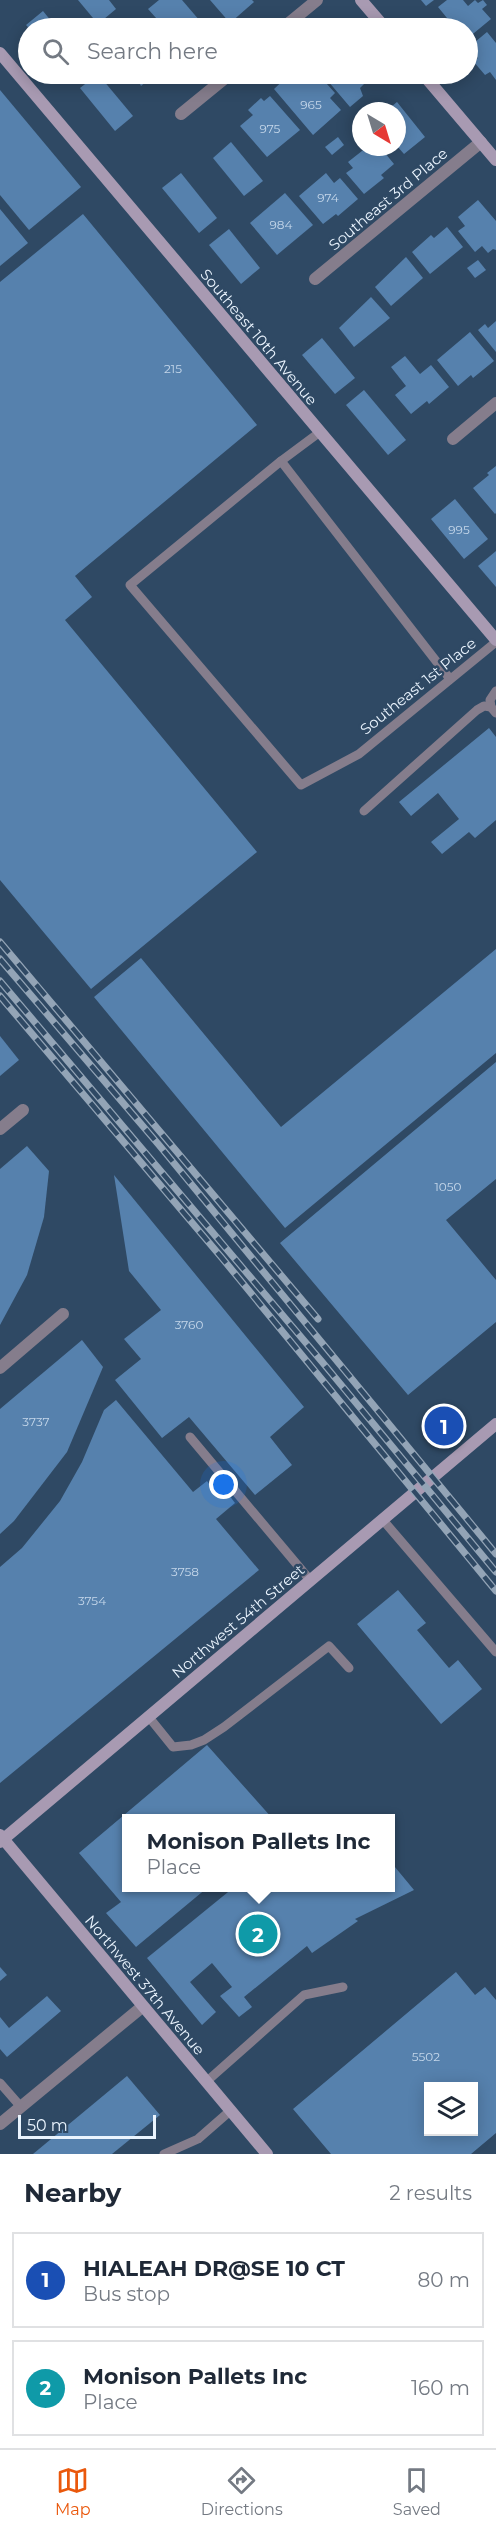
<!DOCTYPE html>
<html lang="en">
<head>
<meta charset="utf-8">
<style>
  :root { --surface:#fff; --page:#f2f2f3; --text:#1f2937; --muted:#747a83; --line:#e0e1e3; --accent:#ea580c }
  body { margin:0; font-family:Montserrat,sans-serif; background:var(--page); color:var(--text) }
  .controls { position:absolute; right:18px; bottom:18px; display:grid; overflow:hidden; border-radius:0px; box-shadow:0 3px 15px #0003 }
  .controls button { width:54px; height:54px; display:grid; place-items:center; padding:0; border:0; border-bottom:2px solid var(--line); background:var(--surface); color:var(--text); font:30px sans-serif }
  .compass { position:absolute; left:352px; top:102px; width:54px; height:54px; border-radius:50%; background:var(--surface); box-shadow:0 3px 15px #0003; rotate:142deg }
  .scale { position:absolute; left:18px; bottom:15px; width:138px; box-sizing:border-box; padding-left:6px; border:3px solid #eaf4fe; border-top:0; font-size:16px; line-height:21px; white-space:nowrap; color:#eaf4fe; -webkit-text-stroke:4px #2f4964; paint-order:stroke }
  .you { position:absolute; left:224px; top:1485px; width:21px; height:21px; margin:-15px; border:4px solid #fff; border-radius:50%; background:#1a73e8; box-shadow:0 0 0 9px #1a73e833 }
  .badge { display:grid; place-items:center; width:39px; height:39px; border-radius:50%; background:var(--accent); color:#fff; font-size:20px; font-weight:700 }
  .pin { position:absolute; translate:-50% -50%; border:3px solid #fff; box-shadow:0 2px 6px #0006 }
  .popup { position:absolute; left:122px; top:1814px; width:273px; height:78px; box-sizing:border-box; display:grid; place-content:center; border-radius:0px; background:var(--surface); filter:drop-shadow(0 2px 4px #0005); font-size:20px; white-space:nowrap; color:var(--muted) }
  .popup b { font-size:22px; color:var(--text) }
  .popup::after { content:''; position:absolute; left:50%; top:100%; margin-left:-12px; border:12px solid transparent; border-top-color:var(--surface) }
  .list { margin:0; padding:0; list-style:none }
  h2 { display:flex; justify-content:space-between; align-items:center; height:78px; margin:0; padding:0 24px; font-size:26px }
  h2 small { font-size:20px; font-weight:400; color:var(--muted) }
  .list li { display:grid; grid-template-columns:39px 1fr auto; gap:18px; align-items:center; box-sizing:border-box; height:96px; margin:0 12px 12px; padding:0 12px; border:2px solid var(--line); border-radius:0px }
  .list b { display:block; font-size:22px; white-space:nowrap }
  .list p { margin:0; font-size:20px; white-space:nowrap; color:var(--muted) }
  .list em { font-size:20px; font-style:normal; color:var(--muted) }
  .icon { flex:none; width:33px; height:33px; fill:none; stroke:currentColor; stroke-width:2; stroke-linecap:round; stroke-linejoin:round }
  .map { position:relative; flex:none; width:496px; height:2154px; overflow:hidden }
  .search { position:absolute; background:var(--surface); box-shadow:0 3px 15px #0003; left:18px; right:18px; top:18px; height:66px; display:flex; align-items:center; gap:15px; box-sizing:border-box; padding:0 21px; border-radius:33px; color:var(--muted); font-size:22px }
  .sheet { height:294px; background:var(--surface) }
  nav { display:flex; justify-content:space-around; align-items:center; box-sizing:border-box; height:84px; border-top:2px solid var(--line); background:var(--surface); font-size:16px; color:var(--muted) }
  nav a { display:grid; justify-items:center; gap:3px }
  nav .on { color:var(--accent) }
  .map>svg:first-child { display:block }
</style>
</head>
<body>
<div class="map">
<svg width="496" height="2154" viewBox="0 0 496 2154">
  <rect width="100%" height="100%" fill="#2f4964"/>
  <!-- building -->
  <g fill="#5681ad" fill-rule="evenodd">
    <path d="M78,0H109L116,9L98,24Z"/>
    <path d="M159,0H182L206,28H165L148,9Z"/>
    <path d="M210,0H252L254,2L230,23Z"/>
    <path d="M421,0H434L426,6Z"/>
    <path d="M447,0H463L468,6L475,0L478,3L483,0L487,5L482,9L491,19L468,38V28H449L443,21L447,18L438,7Z"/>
    <path d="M43,11L56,27L67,18L76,28H29L26,25Z"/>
    <path d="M487,32L496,43V80L490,72L485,75L473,61L478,58L469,47Z"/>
    <path d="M98,74L133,116L115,131L80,88Z"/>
    <path d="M135,74H155L141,86Z"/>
    <path d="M290,74H295L297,77L301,74H318L335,93L330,98L341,110L313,135L274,89Z"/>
    <path d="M322,74H372L373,75L360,88L363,96L350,107Z"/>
    <path d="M0,90L81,187L29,230L0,195Z"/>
    <path d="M270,96L300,130L267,157L240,126L253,115L248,110L261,98L264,101Z"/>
    <path d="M397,102L425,137L404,154L397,146V111H386Z"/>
    <path d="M338,137L344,145L332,155L325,147Z"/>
    <path d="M231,142L263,181L244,196L213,158Z"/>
    <path d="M367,147L372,151L380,147L394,164L381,175L384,178L364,194L346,173L353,168L348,162Z"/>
    <path d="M181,173L217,218L199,233L162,188Z"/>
    <path d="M326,173L334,183L340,178L358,199L338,216L336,214L323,224L299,196Z"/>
    <path d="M285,193L313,225L277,255L250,223Z"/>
    <path d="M478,200L496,221V250L493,249L488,253L482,246L475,252L458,231L465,226L458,217Z"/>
    <path d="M0,209L28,243L0,266Z"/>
    <path d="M83,214L257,425L75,576L92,597L65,620L257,852L91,989L0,880V282Z"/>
    <path d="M447,227L463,247L430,274L412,252L431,235L434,238Z"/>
    <path d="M229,229L260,268L241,284L209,245Z"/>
    <path d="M406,257L423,278L391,306L375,287Z"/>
    <path d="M478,260L486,270L475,278L467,268Z"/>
    <path d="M371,297L390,318L354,347L339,328Z"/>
    <path d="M496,321V352L478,330L485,324L488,328Z"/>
    <path d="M470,332L494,361L473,378L471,375L458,386L437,360Z"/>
    <path d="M322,338L355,378L335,394L302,355Z"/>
    <path d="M405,356L420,374L431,365L449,387L429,404L427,401L411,414L395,395L406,386L391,367Z"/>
    <path d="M364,390L406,440L388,455L346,405Z"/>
    <path d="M496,466V513L495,514L473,488L489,475L487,473Z"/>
    <path d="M455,499L488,539L464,559L431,519Z"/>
    <path d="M496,551V587L478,566Z"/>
    <path d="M489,728L496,737V820L475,838L469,832L442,854L431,842L459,819L438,793L411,816L399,802Z"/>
    <path d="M496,949V1053L285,1228L94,997L141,958L281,1127Z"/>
    <path d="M0,1036L19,1060L0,1076Z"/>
    <path d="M496,1062V1179L446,1220L496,1280V1322L408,1395L280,1243Z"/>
    <path d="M27,1146L49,1171L44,1217L27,1275L0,1325V1169Z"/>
    <path d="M114,1175L304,1407L270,1437L292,1465L255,1495L189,1417L162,1438L115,1380L141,1359L124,1339L161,1310L129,1271Z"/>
    <path d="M82,1340L103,1367L67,1452L14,1521L0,1534V1409Z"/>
    <path d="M116,1400L193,1492L207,1481L218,1496L226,1491L235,1503L216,1519L259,1570L0,1783V1567L22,1548L60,1501L82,1462L104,1410Z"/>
    <path d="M398,1590L426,1623L417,1630L449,1668L458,1660L482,1689L441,1724L357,1624Z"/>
    <path d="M207,1745L272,1818H126V1888H207L136,1947L106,1913L121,1902L79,1853Z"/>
    <path d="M390,1861L414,1890L355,1919L358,1921L312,1953L307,1946L244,1997L252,2007L239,2017L220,1996L232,1987L212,1963L190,1982L216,2012L202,2025L147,1958L233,1888H390Z"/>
    <path d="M0,1967L7,1975L0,1981Z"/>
    <path d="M456,1972L475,1995L485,1987L496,2000V2133L471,2154H331L293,2109ZM428,2086H474V2132H428Z"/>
    <path d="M47,1996L61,2011L7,2057L0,2049V2017L9,2028Z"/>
    <path d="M127,2076L160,2115L112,2154H33Z"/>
  </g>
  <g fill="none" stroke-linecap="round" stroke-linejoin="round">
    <!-- lane -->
    <g stroke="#857d8c" stroke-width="9">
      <path d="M281,461L320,432"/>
      <path d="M450,679L281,461L130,585L301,785L359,754L496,642"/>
      <path d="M496,691L490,700L491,707L496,713"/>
      <path d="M364,811L477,710L484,706L491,707"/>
      <path d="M190,1437L310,1580"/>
      <path d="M382,1519L496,1652"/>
      <path d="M148,1716L173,1747L191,1745L204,1740L224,1727L329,1646L349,1668"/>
      <path d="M206,2082L304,1995L343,1987"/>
      <path d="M0,2083L21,2107"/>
      <path d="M164,2154L198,2139L230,2111"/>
    </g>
    <!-- street -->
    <g stroke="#857d8c" stroke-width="12">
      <path d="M283,28L317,0"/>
      <path d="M181,114L230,74"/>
      <path d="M315,279L481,142"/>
      <path d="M453,439L496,403"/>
      <path d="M0,1129L23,1110"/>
      <path d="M0,1368L63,1314"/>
      <path d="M0,2124L142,2007"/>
    </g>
    <!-- secondary -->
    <g stroke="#a89ab2" stroke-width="12">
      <path d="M361,0L385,28"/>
      <path d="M0,53L496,640"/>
      <path d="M423,74L496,160"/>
      <path d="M0,1835L267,2154"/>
      <path d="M0,1842L496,1424"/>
    </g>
    <defs>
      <g id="rail">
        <path d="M0,942L318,1319"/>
        <path d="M0,959L159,1145L496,1554"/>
        <path d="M0,981L323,1363L496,1572"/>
        <path d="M0,996L222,1258L496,1591"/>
      </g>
    </defs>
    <!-- rail casing -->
    <use href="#rail" stroke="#93a4b6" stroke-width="7"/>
    <!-- rail -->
    <use href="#rail" stroke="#2f4964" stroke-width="4.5" stroke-dasharray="14" stroke-linecap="butt"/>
  </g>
  <g text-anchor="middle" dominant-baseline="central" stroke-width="5" stroke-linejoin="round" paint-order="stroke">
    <!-- number labels -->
    <g font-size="12" fill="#c5d7ea">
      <text x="311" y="104">965</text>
      <text x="270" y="128">975</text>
      <text x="328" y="197">974</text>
      <text x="281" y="224">984</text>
      <text x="173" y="368">215</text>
      <text x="459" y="529">995</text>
      <text x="448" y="1186">1050</text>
      <text x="189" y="1324">3760</text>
      <text x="36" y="1421">3737</text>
      <text x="185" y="1571">3758</text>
      <text x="92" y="1600">3754</text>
      <text x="426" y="2056">5502</text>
    </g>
    <!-- street labels -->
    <g font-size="15" fill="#eaf4fe" stroke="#2f4964">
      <text transform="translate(388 199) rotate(-40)">Southeast 3rd Place</text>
      <text transform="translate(259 337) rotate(50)">Southeast 10th Avenue</text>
      <text transform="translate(418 686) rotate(-39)">Southeast 1st Place</text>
      <text transform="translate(238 1621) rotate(-40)">Northwest 54th Street</text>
      <text transform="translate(145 1985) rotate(50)">Northwest 37th Avenue</text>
    </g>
  </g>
</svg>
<div class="controls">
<button><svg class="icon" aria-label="layers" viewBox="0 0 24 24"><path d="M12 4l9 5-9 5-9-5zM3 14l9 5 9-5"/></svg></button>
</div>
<svg class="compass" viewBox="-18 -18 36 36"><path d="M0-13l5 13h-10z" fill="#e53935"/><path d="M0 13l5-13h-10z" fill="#747a83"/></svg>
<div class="scale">50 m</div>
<div class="you"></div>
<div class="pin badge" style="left:444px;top:1426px;background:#1a4fb4">1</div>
<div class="pin badge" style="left:258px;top:1934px;background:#0f9aa8">2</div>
<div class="popup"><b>Monison Pallets Inc</b>Place</div>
<div class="search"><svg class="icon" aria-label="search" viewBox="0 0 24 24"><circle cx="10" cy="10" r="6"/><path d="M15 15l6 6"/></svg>Search here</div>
</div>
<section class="sheet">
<h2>Nearby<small>2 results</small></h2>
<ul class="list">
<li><span class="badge" style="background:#1a4fb4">1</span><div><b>HIALEAH DR@SE 10 CT</b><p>Bus stop</p></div><em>80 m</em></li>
<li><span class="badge" style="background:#0f9aa8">2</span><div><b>Monison Pallets Inc</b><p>Place</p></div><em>160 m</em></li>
</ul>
</section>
<nav>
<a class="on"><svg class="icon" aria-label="map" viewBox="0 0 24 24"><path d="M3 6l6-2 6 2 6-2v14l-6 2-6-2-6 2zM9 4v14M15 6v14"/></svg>Map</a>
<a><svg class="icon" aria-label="directions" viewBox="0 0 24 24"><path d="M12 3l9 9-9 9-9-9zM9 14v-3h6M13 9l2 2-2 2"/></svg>Directions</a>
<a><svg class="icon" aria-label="saved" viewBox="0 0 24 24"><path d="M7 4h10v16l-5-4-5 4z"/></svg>Saved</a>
</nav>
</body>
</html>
